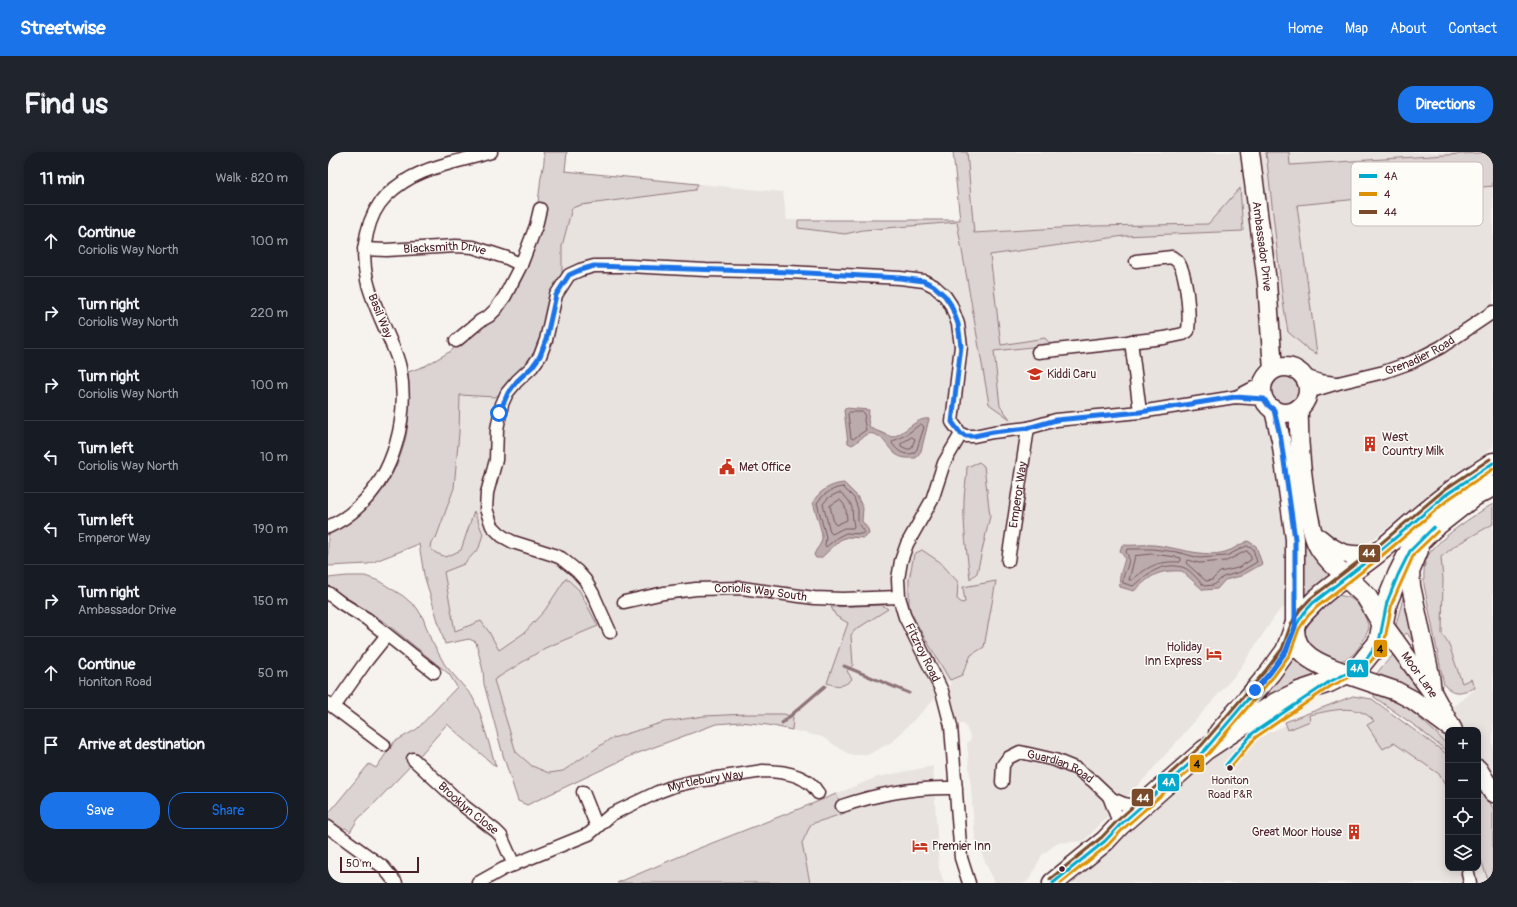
<!DOCTYPE html>
<html lang="en">
<head>
<meta charset="utf-8">
<style>
  :root { --surface:#171b24; --page:#20242c; --text:#f1f3f6; --muted:#9ea1a6; --line:#363941; --accent:#1a73e8 }
  body { margin:0; font-family:Pangolin,sans-serif; background:var(--page); color:var(--text) }
  .controls { position:absolute; right:12px; bottom:12px; display:grid; overflow:hidden; border-radius:8px; box-shadow:0 2px 10px #0003 }
  .controls button { width:36px; height:36px; display:grid; place-items:center; padding:0; border:0; border-bottom:1px solid var(--line); background:var(--surface); color:var(--text); font:20px sans-serif }
  .scale { position:absolute; left:12px; bottom:10px; width:79px; box-sizing:border-box; padding-left:4px; border:2px solid #4a1f2b; border-top:0; font-size:11px; line-height:14px; white-space:nowrap; color:#4a1f2b; -webkit-text-stroke:3px #fdfcf7; paint-order:stroke }
  .stop { position:absolute; width:12px; height:12px; margin:-9px; border:3px solid #1a73e8; border-radius:50%; background:#fff }
  .stop.end { background:#1a73e8; border-color:#fff; box-shadow:0 1px 4px #0008 }
  .list { margin:0; padding:0; list-style:none }
  h2 { display:flex; justify-content:space-between; align-items:center; height:52px; margin:0; padding:0 16px; font-size:17px }
  h2 small { font-size:13px; font-weight:400; color:var(--muted) }
  .list li { display:grid; grid-template-columns:26px 1fr auto; gap:12px; align-items:center; box-sizing:border-box; height:72px; padding:0 16px; border-top:1px solid var(--line) }
  .list b { display:block; font-size:15px; white-space:nowrap }
  .list p { margin:0; font-size:13px; white-space:nowrap; color:var(--muted) }
  .list em { font-size:13px; font-style:normal; color:var(--muted) }
  .actions { display:flex; gap:8px; padding:12px 16px }
  .actions a { flex:1; padding:9px 0; border:1px solid var(--accent); border-radius:16px; text-align:center; font-size:14px; color:var(--accent) }
  .actions .main { background:var(--accent); color:#fff }
  .icon { flex:none; width:22px; height:22px; fill:none; stroke:currentColor; stroke-width:2; stroke-linecap:round; stroke-linejoin:round }
  .map { position:relative; flex:none; width:1165px; height:731px; overflow:hidden; border-radius:16px }
  header { display:flex; align-items:center; gap:24px; box-sizing:border-box; height:56px; padding:0 20px; background:var(--accent); color:#fff }
  header strong { font-size:19px }
  nav { display:flex; gap:22px; margin-inline-start:auto; font-size:14px }
  .intro { display:flex; align-items:center; justify-content:space-between; box-sizing:border-box; height:96px; padding:0 24px }
  h1 { margin:0; font-size:28px }
  .button { padding:10px 18px; border-radius:16px; background:var(--accent); color:#fff; font-size:14px; font-weight:700 }
  main { display:flex; gap:24px; padding:0 24px }
  aside { flex:1; background:var(--surface); border-radius:16px; box-shadow:0 2px 10px #0003 }
  .map>svg:first-child { display:block }
</style>
</head>
<body>
<header>
<strong>Streetwise</strong>
<nav><a>Home</a><a>Map</a><a>About</a><a>Contact</a></nav>
</header>
<div class="intro"><h1>Find us</h1><a class="button">Directions</a></div>
<main>
<aside>
<h2>11 min<small>Walk · 820 m</small></h2>
<ul class="list">
<li><svg class="icon" aria-label="ahead" viewBox="0 0 24 24"><path d="M12 20V5M6 11l6-6 6 6"/></svg><div><b>Continue</b><p>Coriolis Way North</p></div><em>100 m</em></li>
<li><svg class="icon" aria-label="right" viewBox="0 0 24 24"><path d="M7 20v-9h11M14 6l5 5-5 5"/></svg><div><b>Turn right</b><p>Coriolis Way North</p></div><em>220 m</em></li>
<li><svg class="icon" aria-label="right" viewBox="0 0 24 24"><path d="M7 20v-9h11M14 6l5 5-5 5"/></svg><div><b>Turn right</b><p>Coriolis Way North</p></div><em>100 m</em></li>
<li><svg class="icon" aria-label="left" viewBox="0 0 24 24"><path d="M17 20v-9H6M10 6l-5 5 5 5"/></svg><div><b>Turn left</b><p>Coriolis Way North</p></div><em>10 m</em></li>
<li><svg class="icon" aria-label="left" viewBox="0 0 24 24"><path d="M17 20v-9H6M10 6l-5 5 5 5"/></svg><div><b>Turn left</b><p>Emperor Way</p></div><em>190 m</em></li>
<li><svg class="icon" aria-label="right" viewBox="0 0 24 24"><path d="M7 20v-9h11M14 6l5 5-5 5"/></svg><div><b>Turn right</b><p>Ambassador Drive</p></div><em>150 m</em></li>
<li><svg class="icon" aria-label="ahead" viewBox="0 0 24 24"><path d="M12 20V5M6 11l6-6 6 6"/></svg><div><b>Continue</b><p>Honiton Road</p></div><em>50 m</em></li>
<li><svg class="icon" aria-label="arrive" viewBox="0 0 24 24"><path d="M6 21V4h12l-3 4 3 4H6"/></svg><div><b>Arrive at destination</b></div></li>
</ul>
<div class="actions"><a class="main">Save</a><a>Share</a></div>
</aside>
<div class="map">
<svg width="1165" height="731" viewBox="0 0 1165 731">
  <rect width="100%" height="100%" fill="#f6f3ef"/>
  <filter id="ink" filterUnits="userSpaceOnUse"><feTurbulence type="fractalNoise" baseFrequency=".025" numOctaves="2"/><feDisplacementMap in="SourceGraphic" scale="8" xChannelSelector="R" yChannelSelector="G"/><feConvolveMatrix kernelMatrix="1 2 1 2 8 2 1 2 1" color-interpolation-filters="sRGB"/></filter>
  <g filter="url(#ink)">
    <!-- built -->
    <g fill="#e9e3e0" fill-rule="evenodd">
      <path d="M639,0H1165V295L950,460L909,521L818,625L756,689L730,691L714,703L701,728L697,731H666L647,686L639,591L643,587L636,571H632L628,567L621,545L622,528L599,555L564,590L540,603H522L494,585L441,573L413,570L388,572L305,603L199,653L190,649L175,603L156,532L155,519L148,490L141,487L117,492L96,423L119,220L164,219L237,19L455,40L459,68H632L645,81Z"/>
      <path d="M1165,372V731H739L892,601L968,569L1022,551L1093,580L1147,537L1134,531L1120,490L1114,482L1115,427L1113,405L1128,393ZM1120,578H1150V716H1120Z"/>
      <path d="M605,614L611,716L616,731H482L474,691L483,672L517,661L508,642L549,625Z"/>
    </g>
    <!-- green -->
    <g fill="#dcd4d2" stroke="#937a7e">
      <path d="M215,0H239L237,19L370,32L367,38L253,53L244,56L234,94V132L213,193L204,213L174,241L167,245L132,243L131,281L126,336L108,386L103,390L102,396L108,401L118,405L133,398L146,359L155,382L151,396L136,412L116,420L127,479L153,469L161,480L171,498L196,481L217,458L238,426L251,438L270,474L217,496L166,528L188,600L204,614L221,621L235,619L282,587L336,570L376,564L419,562H456L465,565L464,578L440,573L413,570L388,572L305,603L199,653L190,649L175,603L156,532L155,519L148,490L141,487L117,492L96,423L91,392L40,412L0,414V383C40,366 69,326 78,284C82,263 81,242 80,220L97,214L123,199L128,194L137,190L155,171L160,172C184,151 199,123 205,91C209,73 209,53 212,34C212,23 219,8 215,0Z"/>
      <path d="M625,0H639L646,81L766,74L880,72L912,36L915,79L796,84L662,103L673,193L717,186L723,193L666,199L672,254L682,267L661,252L629,70L535,78L517,82L470,76V68H632Z"/>
      <path d="M938,0H961L962,13L1165,0V34L969,53L989,202L981,198L960,180L955,150Z"/>
      <circle cx="958" cy="237" r="15"/>
      <path d="M651,310L656,314L662,364L649,421L642,427C639,402 635,375 636,349C636,338 639,327 639,315Z"/>
      <path d="M1165,352V372L1128,393L1113,405L1115,427L1114,482L1120,490L1134,531L1143,527L1147,536C1133,540 1127,544 1116,533L1096,433C1096,424 1095,415 1099,406C1105,390 1149,361 1165,352Z"/>
      <path d="M973,377C980,395 988,410 1004,422L973,450Z"/>
      <path d="M594,398L612,410L630,430L629,447L634,451L637,450L635,435L668,429L656,495L643,503L634,523L622,528L591,476L581,456V428L586,402Z"/>
      <path d="M19,424H37L51,429L75,444L89,456L95,466L103,488L117,513L144,544L152,561L168,615L119,572L88,608L42,656L30,667L22,680L18,676L13,677L0,667V662L41,612L48,616L66,590L89,577L129,535L121,522L58,471L0,434V426Z"/>
      <path d="M1078,435L1094,504L1079,481L1073,485L1067,476Z"/>
      <path d="M1009,443C1013,444 1018,444 1022,446C1032,451 1038,466 1041,476C1031,501 1016,521 990,500C987,497 983,495 980,492C976,487 976,474 980,468C986,460 997,453 1005,445Z"/>
      <path d="M554,453L560,457L527,478L523,483L525,513L519,519L524,527C516,535 510,535 499,531L520,471L508,464L503,455Z"/>
      <path d="M1068,500L1101,547H1096L1048,523L1052,517Z"/>
      <path d="M964,501L967,506L993,522L928,551Z"/>
      <path d="M1046,541L1079,555L1108,581L1120,594V600L1090,576L1046,545Z"/>
      <path d="M1025,544L1044,547L1120,603V639L1111,622L1066,591L1055,597L1039,573L1046,569C1029,550 1002,559 981,563L982,569L960,578L957,570Z"/>
      <path d="M1150,632L1165,656V731H1161L1150,699Z"/>
      <path d="M508,642L517,661L483,672L474,691L482,731H289L369,697L486,651Z"/>
    </g>
    <!-- water -->
    <g fill="#bbabac" stroke="#8e7378">
      <path d="M518,256L541,258L540,268L542,276L564,285C577,282 588,265 601,267L593,299L588,306C581,306 575,307 569,303C560,298 554,279 540,282C534,284 530,290 524,293L520,291L516,258Z"/>
      <path d="M516,331L529,344L535,356L534,369L540,377L541,382L536,386L519,385L512,388L493,406H488L486,403C488,396 494,393 494,385C494,378 487,359 485,350C491,339 503,332 516,331Z"/>
      <path d="M920,389L928,394L934,412L913,424L897,428L889,437L875,438L854,419C829,418 824,423 806,439L792,435C790,424 795,416 797,406L792,399L794,393C805,394 816,392 826,393C847,395 876,406 897,400C905,398 912,392 920,389Z"/>
    </g>
    <g fill="none" stroke-linecap="round" stroke-linejoin="round">
      <!-- shore -->
      <g stroke="#77575f" stroke-width="1">
        <path d="M522,260H535L537,262L536,268L538,278L525,287L523,286L520,262Z"/>
        <path d="M593,272L596,275L589,297L586,301C576,304 570,300 564,291L565,289L578,283Z"/>
        <path d="M584,285L587,287L583,297H579L573,294V292Z"/>
        <path d="M515,335L526,346L530,357V371L536,380L534,382L518,381L510,385L498,395L497,393L498,385L489,351C494,343 506,335 515,335Z"/>
        <path d="M510,341H513C529,355 522,357 526,374L525,376H516L504,382L502,380L495,352L500,346Z"/>
        <path d="M512,348C519,354 518,360 519,368L508,373L506,371L502,354Z"/>
        <path d="M919,394L925,397L929,410L912,420L895,425L886,433L876,434C870,428 862,417 854,415C834,410 819,422 805,434L795,431C793,420 806,412 798,400L799,397H824L849,400L871,406L898,404Z"/>
        <path d="M919,399L923,405V408L910,416L892,420L884,428L878,429L858,411L860,408L871,411L898,409Z"/>
        <path d="M824,402L849,405L853,406V408L852,410C829,409 821,414 804,428H801L807,404Z"/>
      </g>
      <!-- stream -->
      <g stroke="#8e7378" stroke-width="3">
        <path d="M516,514L581,541"/>
        <path d="M454,571L497,534"/>
      </g>
      <defs>
        <g id="street">
          <path id="s1" d="M36,97L58,98L128,94L145,95L179,106L193,113L208,74L212,57"/>
          <path d="M128,189L152,169L161,164L168,157L177,144L193,113"/>
          <path d="M803,189L812,260"/>
          <path d="M710,200L836,186L855,182L860,179C862,164 859,119 849,109C849,108 844,106 844,105L808,109"/>
          <path d="M977,224L992,229L1007,231"/>
          <path id="s2" d="M980,240L1010,231L1056,220L1084,210L1113,195L1165,160"/>
          <path d="M908,245L935,231"/>
          <path id="s3" d="M633,282L616,311L604,348L579,392L573,409L570,427L571,445L577,465L614,539L623,574L633,706L641,731"/>
          <path d="M0,375C11,370 21,364 30,355C67,322 81,264 72,216C70,206 66,197 62,188C47,152 29,121 39,81C42,68 48,54 58,44C88,14 125,12 163,0"/>
          <path id="s4" d="M680,409L700,276"/>
          <path d="M0,441L13,451L39,467L106,520"/>
          <path id="s5" d="M296,450L336,441L368,437L414,436L486,446L515,447L571,445"/>
          <path d="M282,480L265,442L257,428L249,419L233,406L223,402L185,390L174,384L164,374L158,357L159,341L168,308L169,277L174,252L179,241L189,229L204,215L212,204L218,188L228,143L241,123L252,118L266,114H300L378,118L461,120L572,126L596,129L606,134L617,144L623,153L630,172L633,194L624,270L633,282L638,284H646L665,280L700,276L728,268L812,260L907,245L936,247"/>
          <path d="M0,551L56,593"/>
          <path d="M6,555L39,508L59,483"/>
          <path d="M939,571L980,544"/>
          <path id="s6" d="M85,607L137,655L168,679L173,684L186,713"/>
          <path id="s7" d="M674,630L675,613L680,606L692,600L701,602L727,608L749,617L765,629L784,647L796,652L813,655"/>
          <path d="M255,640L269,675"/>
          <path d="M781,644L792,673"/>
          <path d="M514,654C551,641 589,635 628,636"/>
          <path d="M0,675L55,715L68,731"/>
          <path d="M1140,721L1142,731"/>
          <path id="s8" d="M150,731L175,717L261,682L284,662L330,640L346,634L363,630L435,619C455,619 479,622 490,641"/>
        </g>
        <g id="secondary">
          <path id="s9" d="M922,0L939,130L945,218"/>
          <circle cx="957" cy="238" r="23"/>
          <path d="M971,256C970,292 974,329 981,364C983,374 985,387 991,396C998,407 1008,416 1018,425"/>
          <path d="M946,258L953,288L967,387V475"/>
          <path d="M991,386C1012,404 1020,404 1047,403"/>
          <path d="M1091,398L1082,420L1083,434L1102,523L1104,540"/>
          <path id="s10" d="M1054,471L1104,540L1125,578"/>
          <path d="M1018,522L1068,539L1085,548L1120,574"/>
          <path d="M1150,617L1165,641"/>
        </g>
        <g id="primary">
          <path d="M1165,311C1150,321 1134,331 1120,342C1095,360 1072,383 1048,402C1027,419 1004,432 985,451C980,456 966,470 966,477C966,505 996,514 1017,522L1030,516L1051,490L1059,450L1070,423L1082,399L1104,377L1146,344L1165,334"/>
          <path d="M1018,425L1038,444L1054,471"/>
          <path d="M891,581L942,521L958,499L966,477"/>
          <path d="M725,731L777,689L792,673L877,598L948,551L971,540L1001,530L1017,522"/>
        </g>
      </defs>
      <!-- street casing -->
      <use href="#street" stroke="#4a1f2b" stroke-width="15"/>
      <!-- secondary casing -->
      <use href="#secondary" stroke="#4a1f2b" stroke-width="21"/>
      <!-- primary casing -->
      <use href="#primary" stroke="#4a1f2b" stroke-width="23"/>
      <!-- street -->
      <use href="#street" stroke="#fdfcf7" stroke-width="12"/>
      <!-- secondary -->
      <use href="#secondary" stroke="#fdfcf7" stroke-width="18"/>
      <!-- primary -->
      <use href="#primary" stroke="#fdfcf7" stroke-width="20"/>
      <defs>
        <g id="bus-1">
          <path d="M898,613L925,581L1001,530L1030,516L1040,505L1051,490L1059,450L1070,423L1082,399L1106,375"/>
          <path d="M725,731L777,689L792,673L877,598L942,521L958,499L967,475L976,461L985,451L1047,403L1119,342L1165,311"/>
        </g>
        <g id="bus-2">
          <path d="M902,616L928,585L1003,534L1033,520L1044,508L1056,492L1064,451L1086,402L1110,379"/>
          <path d="M733,731L780,693L795,677L881,601L946,524L962,502L971,477L980,464L989,455L1050,407L1122,346L1165,317"/>
        </g>
        <path id="bus-3" d="M722,727L774,685L789,669L873,594L938,518L954,497L963,472L972,458L982,447L1044,399L1116,338L1162,307"/>
      </defs>
      <!-- bus-1 casing -->
      <use href="#bus-1" stroke="#fdfcf7" stroke-width="6"/>
      <!-- bus-2 casing -->
      <use href="#bus-2" stroke="#fdfcf7" stroke-width="6"/>
      <!-- bus-3 casing -->
      <use href="#bus-3" stroke="#fdfcf7" stroke-width="6"/>
      <!-- bus-1 -->
      <use href="#bus-1" stroke="#00a9ce" stroke-width="3"/>
      <!-- bus-2 -->
      <use href="#bus-2" stroke="#dd9206" stroke-width="3"/>
      <!-- bus-3 -->
      <use href="#bus-3" stroke="#7a4b2a" stroke-width="3"/>
    </g>
  </g>
  <g fill="none" stroke-linecap="round" stroke-linejoin="round" filter="url(#ink)">
    <!-- route -->
    <path stroke="#1a73e8" stroke-width="5" d="M171,261L180,241L189,229L204,215L212,204L218,188L228,143L241,123L252,118L266,114L461,120L572,126L596,129L606,134L617,144L623,153L630,172L633,194L624,270L633,282L638,284H646L665,280L700,276L728,268L812,260L907,245L936,247L940,253L946,258L953,288L967,387V475L958,499L942,521L927,538"/>
  </g>
  <!-- icons -->
  <defs>
    <symbol id="school-bare" viewBox="-9 -9 18 18"><path d="M0-5L7-2L0 1L-7-2ZM-4 1L0 2.5L4 1V4Q0 6-4 4Z" fill="#c8321e" stroke="#fdfcf7" stroke-width="2.5" paint-order="stroke"/></symbol>
    <symbol id="building-bare" viewBox="-9 -9 18 18"><path d="M-4-6H4V6H1V3H-1V6H-4ZM-2.5-4.3h1.7v1.8h-1.7ZM.8-4.3h1.7v1.8H.8ZM-2.5-1h1.7V.8h-1.7ZM.8-1h1.7V.8H.8Z" fill="#c8321e" stroke="#fdfcf7" stroke-width="2.5" paint-order="stroke"/></symbol>
    <symbol id="civic-bare" viewBox="-9 -9 18 18"><path d="M-.6-6.5H3V-4.5H.6V-3L4-1V1h2V6H-6V1h2V-1L-.6-3ZM-1.2 2.5V6h2.4V2.5Z" fill="#c8321e" stroke="#fdfcf7" stroke-width="2.5" paint-order="stroke"/></symbol>
    <symbol id="hotel-bare" viewBox="-9 -9 18 18"><path d="M-6-4.5h1.5V1H6V5H4.5V3h-9V5H-6ZM-4 0a1.8 1.8 0 1 1 3.6 0ZM.5 0V-2.5h3Q6-2.5 6 0Z" fill="#c8321e" stroke="#fdfcf7" stroke-width="2.5" paint-order="stroke"/></symbol>
  </defs>
  <g fill-rule="evenodd">
    <use href="#school-bare" x="696" y="211" width="22" height="22"/>
    <use href="#building-bare" x="1031" y="281" width="22" height="22"/>
    <use href="#civic-bare" x="388" y="304" width="22" height="22"/>
    <use href="#hotel-bare" x="875" y="491" width="22" height="22"/>
    <use href="#building-bare" x="1015" y="669" width="22" height="22"/>
    <use href="#hotel-bare" x="581" y="683" width="22" height="22"/>
  </g>
  <!-- markers -->
  <g fill="#4a1f2b" stroke="#fdfcf7" stroke-width="1.5">
    <circle cx="902" cy="616" r="3.5"/>
    <circle cx="734" cy="717" r="3.5"/>
  </g>
  <g text-anchor="middle" dominant-baseline="central" stroke-width="3" stroke-linejoin="round" paint-order="stroke">
    <!-- bus labels -->
    <g font-size="11" fill="#4a1f2b" stroke="#fdfcf7">
      <text x="902" y="628">Honiton<tspan x="902" dy="14">Road P&amp;R</tspan></text>
    </g>
    <!-- street labels -->
    <g font-size="12" fill="#4a1f2b" stroke="#fdfcf7">
      <text stroke="none"><textPath href="#s9" startOffset="95">Ambassador Drive</textPath></text>
      <text stroke="none"><textPath href="#s1" startOffset="81">Blacksmith Drive</textPath></text>
      <text transform="translate(52 164) rotate(68)">Basil Way</text>
      <text stroke="none"><textPath href="#s2" startOffset="118">Grenadier Road</textPath></text>
      <text stroke="none"><textPath href="#s4" startOffset="67">Emperor Way</textPath></text>
      <text stroke="none"><textPath href="#s5" startOffset="138">Coriolis Way South</textPath></text>
      <text stroke="none"><textPath href="#s3" startOffset="238">Fitzroy Road</textPath></text>
      <text stroke="none"><textPath href="#s10" startOffset="64">Moor Lane</textPath></text>
      <text stroke="none"><textPath href="#s7" startOffset="82">Guardian Road</textPath></text>
      <text stroke="none"><textPath href="#s8" startOffset="252">Myrtlebury Way</textPath></text>
      <text stroke="none"><textPath href="#s6" startOffset="74">Brooklyn Close</textPath></text>
    </g>
    <!-- poi labels -->
    <g font-size="12" fill="#4a1f2b" stroke="#fdfcf7" text-anchor="start">
      <text x="719" y="222">Kiddi Caru</text>
      <text x="1054" y="285">West<tspan x="1054" dy="14">Country Milk</tspan></text>
      <text x="411" y="315">Met Office</text>
      <text x="874" y="495" text-anchor="end">Holiday<tspan x="874" dy="14">Inn Express</tspan></text>
      <text x="1014" y="680" text-anchor="end">Great Moor House</text>
      <text x="604" y="694">Premier Inn</text>
    </g>
  </g>
  <!-- legend -->
  <rect x="1023" y="10" width="132" height="64" rx="6" fill="#fdfcf7" stroke="#c7baba" stroke-width="1"/>
  <rect x="1031" y="22" width="18" height="4" fill="#00a9ce"/>
  <rect x="1031" y="40" width="18" height="4" fill="#dd9206"/>
  <rect x="1031" y="58" width="18" height="4" fill="#7a4b2a"/>
  <g font-size="11" fill="#4a1f2b">
    <text x="1056" y="28">4A</text>
    <text x="1056" y="46">4</text>
    <text x="1056" y="64">44</text>
  </g>
  <g stroke="#fdfcf7" stroke-width="1.5">
    <rect x="1030" y="392" width="23" height="19" rx="4" fill="#7a4b2a"/>
    <rect x="1045" y="487" width="15" height="19" rx="4" fill="#dd9206"/>
    <rect x="1018" y="507" width="23" height="19" rx="4" fill="#00a9ce"/>
    <rect x="861" y="602" width="16" height="19" rx="4" fill="#dd9206"/>
    <rect x="829" y="621" width="23" height="19" rx="4" fill="#00a9ce"/>
    <rect x="803" y="636" width="23" height="19" rx="4" fill="#7a4b2a"/>
  </g>
  <g font-size="11" text-anchor="middle" font-weight="bold" fill="#fff">
    <text x="1041" y="405">44</text>
    <text x="1029" y="520">4A</text>
    <text x="841" y="634">4A</text>
    <text x="815" y="650">44</text>
  </g>
  <g font-size="11" text-anchor="middle" font-weight="bold" fill="#111">
    <text x="1052" y="501">4</text>
    <text x="869" y="616">4</text>
  </g>
</svg>
<div class="controls">
<button>+</button>
<button>−</button>
<button><svg class="icon" aria-label="locate" viewBox="0 0 24 24"><circle cx="12" cy="12" r="6"/><path d="M12 2v4M12 18v4M2 12h4M18 12h4"/></svg></button>
<button><svg class="icon" aria-label="layers" viewBox="0 0 24 24"><path d="M12 4l9 5-9 5-9-5zM3 14l9 5 9-5"/></svg></button>
</div>
<div class="scale">50 m</div>
<div class="stop" style="left:171px;top:261px"></div>
<div class="stop end" style="left:927px;top:538px"></div>
</div>
</main>
</body>
</html>
